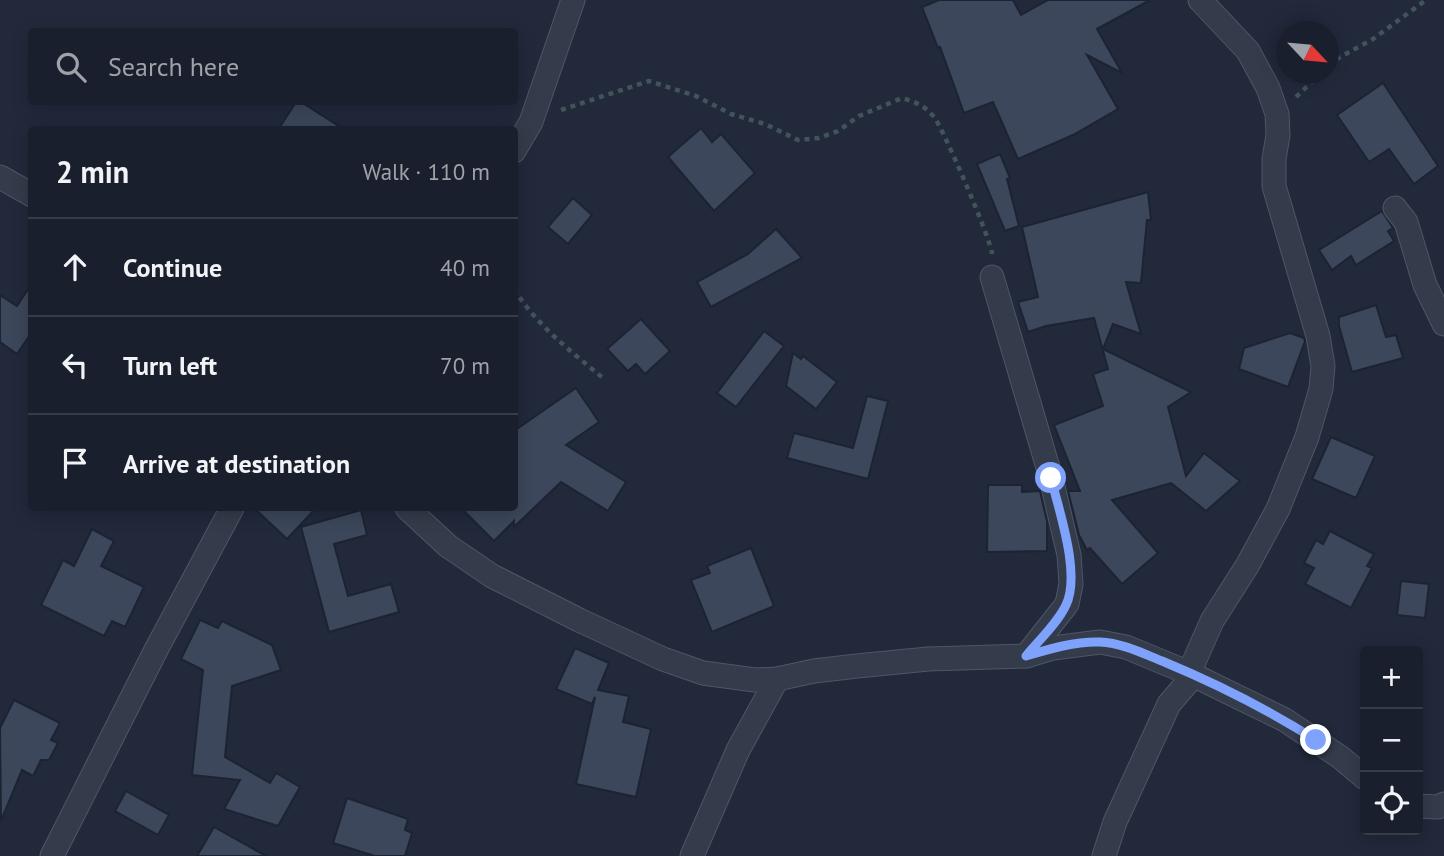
<!DOCTYPE html>
<html lang="en">
<head>
<meta charset="utf-8">
<style>
  :root { --surface:#191f2c; --page:#222734; --text:#f1f3f6; --muted:#9fa2a9; --line:#373d48 }
  body { margin:0; font-family:"PT Sans",sans-serif; background:var(--page); color:var(--text) }
  .controls { position:absolute; right:21px; bottom:21px; display:grid; overflow:hidden; border-radius:7px; box-shadow:0 4px 18px #0003 }
  .controls button { width:63px; height:63px; display:grid; place-items:center; padding:0; border:0; border-bottom:2px solid var(--line); background:var(--surface); color:var(--text); font:35px sans-serif }
  .compass { position:absolute; left:1276px; top:21px; width:63px; height:63px; border-radius:50%; background:var(--surface); box-shadow:0 4px 18px #0003; rotate:116deg }
  .stop { position:absolute; width:21px; height:21px; margin:-16px; border:5px solid #7fa3fd; border-radius:50%; background:#fff }
  .stop.end { background:#7fa3fd; border-color:#fff; box-shadow:0 2px 7px #0008 }
  .list { margin:0; padding:0; list-style:none }
  h2 { display:flex; justify-content:space-between; align-items:center; height:91px; margin:0; padding:0 28px; font-size:30px }
  h2 small { font-size:23px; font-weight:400; color:var(--muted) }
  .list li { display:grid; grid-template-columns:46px 1fr auto; gap:21px; align-items:center; box-sizing:border-box; height:98px; padding:0 28px; border-top:2px solid var(--line) }
  .list b { display:block; font-size:26px; white-space:nowrap }
  .list em { font-size:23px; font-style:normal; color:var(--muted) }
  .icon { flex:none; width:38px; height:38px; fill:none; stroke:currentColor; stroke-width:2; stroke-linecap:round; stroke-linejoin:round }
  .map { position:relative; flex:none; width:1444px; height:856px; overflow:hidden }
  .search { position:absolute; background:var(--surface); box-shadow:0 4px 18px #0003; left:28px; top:28px; width:490px; height:77px; display:flex; align-items:center; gap:18px; box-sizing:border-box; padding:0 24px; border-radius:7px; color:var(--muted); font-size:26px }
  .panel { position:absolute; background:var(--surface); box-shadow:0 4px 18px #0003; left:28px; top:126px; width:490px; height:385px; border-radius:7px }
  .map>svg:first-child { display:block }
</style>
</head>
<body>
<div class="map">
<svg width="1444" height="856" viewBox="0 0 1444 856">
  <rect width="100%" height="100%" fill="#21293b"/>
  <!-- building -->
  <g fill="#3c475b" stroke="#1c2332" stroke-width="2">
    <path d="M939,0H1013L1021,15L1048,0H1150L1097,29L1122,73L1087,55L1118,109L1073,135L1018,159L993,102L964,113L940,47L938,48L922,7Z"/>
    <path d="M1383,83L1438,166L1414,184L1389,149L1369,162L1337,115Z"/>
    <path d="M296,102H301L345,130H278Z"/>
    <path d="M701,128L712,142L721,134L755,173L714,211L668,157Z"/>
    <path d="M1000,154L1010,178L1007,179L1019,226L1005,231L977,164Z"/>
    <path d="M1148,192L1151,220H1147L1141,283L1126,282L1141,334L1113,324L1103,349L1191,392L1168,407L1186,476L1204,453L1240,481L1206,511L1171,483L1112,500L1158,553L1122,584L1090,548L1087,550L1079,535L1068,491H1080L1054,425L1103,406L1093,374L1108,369L1094,318L1046,326L1028,332L1018,302L1038,297L1022,227Z"/>
    <path d="M573,198L592,215L568,244L548,227Z"/>
    <path d="M1382,211L1393,228L1388,231L1394,241L1356,265L1351,256L1332,270L1319,250Z"/>
    <path d="M776,229L802,258L711,307L697,282L748,254Z"/>
    <path d="M32,283V332L17,354L0,342V295L17,306Z"/>
    <path d="M1376,305L1386,337L1396,335L1403,358L1352,372L1339,326V317Z"/>
    <path d="M641,319L670,351L645,374L636,364L628,371L607,349Z"/>
    <path d="M764,331L784,346L736,407L717,393Z"/>
    <path d="M1290,333L1304,338L1305,341L1288,387L1239,369L1244,348Z"/>
    <path d="M793,353L801,359L803,356L837,382L816,409L786,386Z"/>
    <path d="M576,388L599,422L566,445L626,482L608,511L561,482L514,527V521L494,541L461,508H514V431Z"/>
    <path d="M867,396L888,401L868,479L787,458L794,433L853,448Z"/>
    <path d="M1331,437L1375,456L1356,498L1312,479Z"/>
    <path d="M988,485H1022V492L1040,491L1047,521V551L987,552Z"/>
    <path d="M254,508H316L287,539Z"/>
    <path d="M361,510L367,535L334,544L348,596L391,584L399,612L329,632L301,527Z"/>
    <path d="M92,529L114,541L101,566L144,587L125,627L112,621L104,636L41,605L63,560L74,566Z"/>
    <path d="M1330,531L1374,554L1367,566L1372,568L1351,608L1305,584L1314,568L1304,563L1316,540L1323,544Z"/>
    <path d="M751,548L774,606L712,632L691,580L710,573L707,566Z"/>
    <path d="M1401,581L1429,584L1425,618L1397,615Z"/>
    <path d="M200,620L218,628L222,621L272,645L281,670L232,686L225,757L270,783L276,773L300,787L278,826L224,809L240,780L192,775L203,670L181,659Z"/>
    <path d="M575,648L609,663L598,690L629,696L623,722L651,729L636,797L576,784L595,697L592,704L556,689Z"/>
    <path d="M14,700L60,723L51,740L58,743L49,760H41L33,776L22,770L1,821L0,728Z"/>
    <path d="M126,791L169,815L158,835L115,811Z"/>
    <path d="M347,798L408,819L405,830L412,833L405,856H375L333,843Z"/>
    <path d="M214,827L266,856H197Z"/>
  </g>
  <g fill="none" stroke-linecap="round" stroke-linejoin="round">
    <defs>
      <g id="street">
        <path d="M514,151L531,122L573,0"/>
        <path d="M0,177L32,195"/>
        <path d="M1395,208L1406,222L1425,285L1444,324"/>
        <path d="M992,277L1051,478L1069,555L1071,584L1067,604L1026,656"/>
        <path d="M407,508L448,546L492,576L579,620L663,659L703,673L755,680L777,679L814,671L857,666L928,659L1026,656L1053,648L1100,642L1126,647L1189,673L1285,720L1340,757L1365,778"/>
        <path d="M1189,673L1212,621L1247,566L1278,509L1307,437L1321,389L1323,366L1318,336L1274,186V159L1278,135L1277,114L1268,88L1248,51L1200,0"/>
        <path d="M1418,806L1438,807L1444,804"/>
        <path d="M52,856L157,648L232,508"/>
        <path d="M692,856L738,750L777,679"/>
        <path d="M1104,856L1115,822L1169,704L1194,675"/>
      </g>
    </defs>
    <!-- street casing -->
    <use href="#street" stroke="#4f5666" stroke-width="25"/>
    <!-- path -->
    <g stroke="#40545a" stroke-width="4.5" stroke-dasharray="5 5" stroke-linecap="butt">
      <path d="M1328,65L1333,61L1373,39L1426,0"/>
      <path d="M1296,97L1320,74"/>
      <path d="M561,110L649,81L696,96L731,114L765,124L798,140L819,138L838,131L859,116L902,98C916,102 925,106 934,117C943,128 992,242 992,254"/>
      <path d="M514,289C538,327 571,351 604,379"/>
    </g>
    <!-- street -->
    <use href="#street" stroke="#343c4b" stroke-width="23"/>
  </g>
  <g fill="none" stroke-linecap="round" stroke-linejoin="round">
    <!-- route -->
    <path stroke="#7fa3fd" stroke-width="9" d="M1051,478C1059,511 1081,574 1066,605C1057,624 1039,640 1026,656C1049,649 1076,641 1100,642C1122,643 1142,653 1162,661C1215,683 1267,709 1316,740"/>
  </g>
</svg>
<div class="controls">
<button>+</button>
<button>−</button>
<button><svg class="icon" aria-label="locate" viewBox="0 0 24 24"><circle cx="12" cy="12" r="6"/><path d="M12 2v4M12 18v4M2 12h4M18 12h4"/></svg></button>
</div>
<svg class="compass" viewBox="-18 -18 36 36"><path d="M0-13l5 13h-10z" fill="#e53935"/><path d="M0 13l5-13h-10z" fill="#9fa2a9"/></svg>
<div class="stop" style="left:1051px;top:478px"></div>
<div class="stop end" style="left:1316px;top:740px"></div>
<div class="search"><svg class="icon" aria-label="search" viewBox="0 0 24 24"><circle cx="10" cy="10" r="6"/><path d="M15 15l6 6"/></svg>Search here</div>
<section class="panel">
<h2>2 min<small>Walk · 110 m</small></h2>
<ul class="list">
<li><svg class="icon" aria-label="ahead" viewBox="0 0 24 24"><path d="M12 20V5M6 11l6-6 6 6"/></svg><div><b>Continue</b></div><em>40 m</em></li>
<li><svg class="icon" aria-label="left" viewBox="0 0 24 24"><path d="M17 20v-9H6M10 6l-5 5 5 5"/></svg><div><b>Turn left</b></div><em>70 m</em></li>
<li><svg class="icon" aria-label="arrive" viewBox="0 0 24 24"><path d="M6 21V4h12l-3 4 3 4H6"/></svg><div><b>Arrive at destination</b></div></li>
</ul>
</section>
</div>
</body>
</html>
